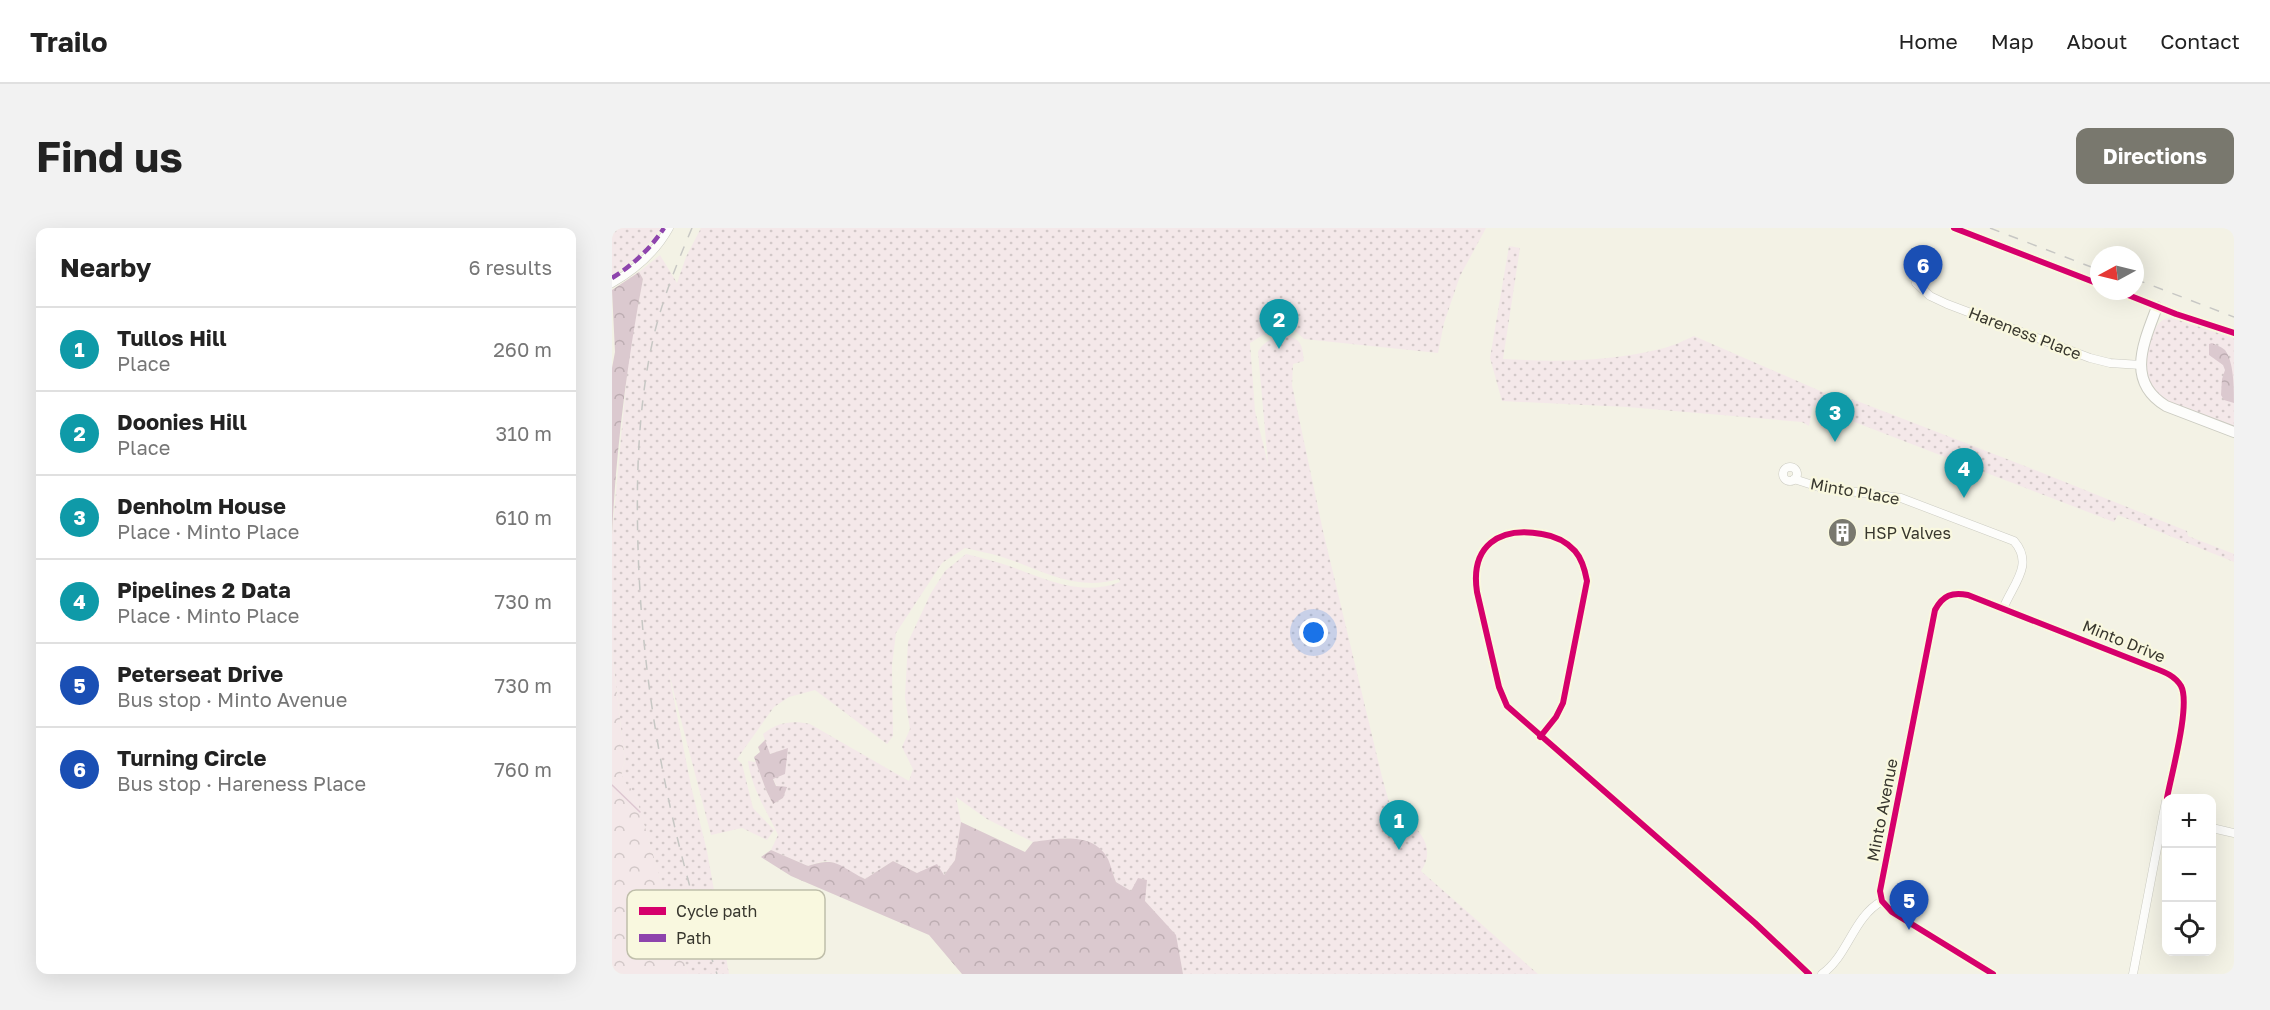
<!DOCTYPE html>
<html lang="en">
<head>
<meta charset="utf-8">
<style>
  :root { --surface:#fff; --page:#f2f2f2; --text:#222; --muted:#767676; --line:#e0e0e0; --accent:#79786e }
  body { margin:0; font-family:"Golos Text",sans-serif; background:var(--page); color:var(--text) }
  .controls { position:absolute; right:18px; bottom:18px; display:grid; overflow:hidden; border-radius:12px; box-shadow:0 6px 24px #0002 }
  .controls button { width:54px; height:54px; display:grid; place-items:center; padding:0; border:0; border-bottom:2px solid var(--line); background:var(--surface); color:var(--text); font:30px sans-serif }
  .compass { position:absolute; left:1478px; top:18px; width:54px; height:54px; border-radius:50%; background:var(--surface); box-shadow:0 6px 24px #0002; rotate:263deg }
  .you { position:absolute; left:702px; top:405px; width:21px; height:21px; margin:-15px; border:4px solid #fff; border-radius:50%; background:#1a73e8; box-shadow:0 0 0 9px #1a73e833 }
  .badge { display:grid; place-items:center; width:39px; height:39px; border-radius:50%; background:var(--accent); color:#fff; font-size:20px; font-weight:700 }
  .pin { position:absolute; translate:-50% -50px; filter:drop-shadow(0 2px 3px #0008) }
  .pin::after { content:''; position:absolute; top:32px; width:21px; height:18px; background:inherit; clip-path:polygon(0 0,100% 0,50% 100%) }
  .list { margin:0; padding:0; list-style:none }
  h2 { display:flex; justify-content:space-between; align-items:center; height:78px; margin:0; padding:0 24px; font-size:26px }
  h2 small { font-size:20px; font-weight:400; color:var(--muted) }
  .list li { display:grid; grid-template-columns:39px 1fr auto; gap:18px; align-items:center; box-sizing:border-box; height:84px; padding:0 24px; border-top:2px solid var(--line) }
  .list b { display:block; font-size:22px; white-space:nowrap }
  .list p { margin:0; font-size:20px; white-space:nowrap; color:var(--muted) }
  .list em { font-size:20px; font-style:normal; color:var(--muted) }
  .icon { flex:none; width:33px; height:33px; fill:none; stroke:currentColor; stroke-width:2; stroke-linecap:round; stroke-linejoin:round }
  .map { position:relative; flex:none; width:1622px; height:746px; overflow:hidden; border-radius:12px }
  header { display:flex; align-items:center; gap:36px; box-sizing:border-box; height:84px; padding:0 30px; background:var(--surface); border-bottom:2px solid var(--line) }
  header strong { font-size:28px }
  nav { display:flex; gap:33px; margin-inline-start:auto; font-size:21px }
  .intro { display:flex; align-items:center; justify-content:space-between; box-sizing:border-box; height:144px; padding:0 36px }
  h1 { margin:0; font-size:42px }
  .button { padding:15px 27px; border-radius:12px; background:var(--accent); color:#fff; font-size:21px; font-weight:700 }
  main { display:flex; gap:36px; padding:0 36px }
  aside { flex:1; background:var(--surface); border-radius:12px; box-shadow:0 6px 24px #0002 }
  .map>svg:first-child { display:block }
</style>
</head>
<body>
<header>
<strong>Trailo</strong>
<nav><a>Home</a><a>Map</a><a>About</a><a>Contact</a></nav>
</header>
<div class="intro"><h1>Find us</h1><a class="button">Directions</a></div>
<main>
<aside>
<h2>Nearby<small>6 results</small></h2>
<ul class="list">
<li><span class="badge" style="background:#0f9aa8">1</span><div><b>Tullos Hill</b><p>Place</p></div><em>260 m</em></li>
<li><span class="badge" style="background:#0f9aa8">2</span><div><b>Doonies Hill</b><p>Place</p></div><em>310 m</em></li>
<li><span class="badge" style="background:#0f9aa8">3</span><div><b>Denholm House</b><p>Place · Minto Place</p></div><em>610 m</em></li>
<li><span class="badge" style="background:#0f9aa8">4</span><div><b>Pipelines 2 Data</b><p>Place · Minto Place</p></div><em>730 m</em></li>
<li><span class="badge" style="background:#1a4fb4">5</span><div><b>Peterseat Drive</b><p>Bus stop · Minto Avenue</p></div><em>730 m</em></li>
<li><span class="badge" style="background:#1a4fb4">6</span><div><b>Turning Circle</b><p>Bus stop · Hareness Place</p></div><em>760 m</em></li>
</ul>
</aside>
<div class="map">
<svg width="1622" height="746" viewBox="0 0 1622 746">
  <defs>
    <pattern id="grass-dots" width="8" height="8" patternUnits="userSpaceOnUse" patternTransform="scale(1.5)"><rect width="8" height="8" fill="#f4e8e9"/><path d="M2 2h.1M6 6h.1" fill="none" stroke="#d2c8c8" stroke-width="1.8" stroke-linecap="round"/></pattern>
    <pattern id="forest-crowns" width="20" height="18" patternUnits="userSpaceOnUse" patternTransform="scale(1.5)"><rect width="20" height="18" fill="#dbc9cf"/><path d="M2 6a3 3 0 1 1 6 0M12 15a3 3 0 1 1 6 0" fill="none" stroke="#bdadb2"/></pattern>
    <pattern id="park-crowns" width="20" height="18" patternUnits="userSpaceOnUse" patternTransform="scale(1.5)"><rect width="20" height="18" fill="#f4e8e9"/><path d="M2 6a3 3 0 1 1 6 0M12 15a3 3 0 1 1 6 0" fill="none" stroke="#d2c8c8"/></pattern>
  </defs>
  <rect width="100%" height="100%" fill="#f3f2e5"/>
  <!-- grass -->
  <g fill="url(#grass-dots)">
    <path d="M0,0H49L24,30L0,47Z"/>
    <path d="M89,0H874L848,48L832,95L826,125L692,111L681,101L651,107L638,115L643,183L656,236L646,124C652,111 676,101 687,114C691,119 691,127 692,133L681,136L680,157L711,303L770,549L777,574L785,595L795,593C813,605 822,625 809,643L926,746H571L563,707L533,673L504,654L495,630L457,610L421,614L375,591L344,569L349,594L343,632L332,647L305,645L281,633L253,651C247,648 240,646 234,642C217,631 216,631 196,638L159,622L166,607C155,584 139,559 136,533L144,534L154,562L161,576L171,570L161,551L176,521L157,526L151,506C165,494 181,492 198,496L297,553L301,541L290,519L298,501L293,469L296,414L319,365L333,343L354,326C366,329 379,332 391,336C430,349 466,370 508,354L507,351C461,364 431,342 390,329C378,325 365,323 353,320L330,335L284,405L280,437L281,508L275,516L203,462L177,469L162,479L125,531L130,536L141,580L162,602L155,612L130,600L99,607L57,446L79,558L95,623L117,746H76L23,566C13,556 5,548 13,534L0,424V307L17,124L31,51L27,44L48,27L65,55L74,29Z"/>
    <path d="M897,18L908,20L891,131C944,134 996,134 1048,121C1059,119 1071,113 1082,108L1238,176L1240,171L1418,240L1575,303L1576,308L1622,326V334L1506,287L1502,294L1201,178L1197,198L1190,194L1015,179L890,173L878,130Z"/>
    <path d="M1560,89L1622,108V200C1607,194 1558,178 1548,170C1532,156 1531,134 1537,115C1541,102 1546,91 1560,89Z"/>
  </g>
  <!-- forest -->
  <g fill="url(#forest-crowns)">
    <path d="M27,44L31,51C15,134 4,222 0,307V140L3,124L0,62Z"/>
    <path d="M1600,115C1604,117 1610,119 1613,122C1622,134 1622,160 1622,175L1612,172L1609,167L1610,151L1613,142L1611,137L1597,127V116Z"/>
    <path d="M153,512L158,526L176,520L173,546L161,551L164,558L175,559L171,570L161,576L154,562L142,529L148,524L146,519Z"/>
    <path d="M349,594L413,624L421,614C446,611 481,603 496,631C499,638 501,647 504,654L519,663L526,650L535,652L533,673L564,707L571,746H350L317,707L179,648L149,629L159,622L196,638C226,628 227,639 253,651L281,633L305,645L325,636L332,647L343,632Z"/>
  </g>
  <!-- park -->
  <path fill="url(#park-crowns)" d="M0,424L13,534C5,548 13,555 23,565L76,746H0Z"/>
  <g fill="none" stroke-linecap="round" stroke-linejoin="round">
    <!-- stream -->
    <path stroke="#ddc7d1" stroke-width="1.5" d="M0,557L28,584"/>
    <defs>
      <g id="minor">
        <path d="M1342,0L1487,56"/>
        <path d="M0,55C23,42 44,23 57,0"/>
        <path d="M1304,55L1318,68L1335,76L1478,130L1498,135L1529,137"/>
        <path d="M1506,63L1564,86L1622,105"/>
        <circle cx="1178" cy="246" r="7"/>
        <path d="M1182,251L1207,259L1289,270L1402,313C1423,337 1400,357 1391,381"/>
        <path d="M928,509L944,489L951,475L975,353C973,342 970,331 963,323C954,313 943,308 930,306C887,298 858,318 865,364L887,459L895,478L1143,695L1197,746"/>
        <path d="M1600,600L1622,605"/>
        <path d="M1210,746C1236,728 1241,689 1270,673"/>
        <path d="M1381,746L1280,684L1270,673L1268,663L1323,382C1331,367 1340,364 1356,367L1542,440C1553,444 1563,448 1569,458C1579,476 1559,548 1555,570"/>
        <path d="M1521,746L1554,573"/>
      </g>
      <path id="major" d="M1545,79C1532,114 1513,153 1554,178L1622,204"/>
    </defs>
    <!-- minor casing -->
    <use href="#minor" stroke="#cbcbc1" stroke-width="9"/>
    <!-- major casing -->
    <use href="#major" stroke="#cbcbc1" stroke-width="12"/>
    <!-- minor -->
    <use href="#minor" stroke="#fdfdfb" stroke-width="8"/>
    <!-- major -->
    <use href="#major" stroke="#fdfdfb" stroke-width="10"/>
    <!-- rail -->
    <g stroke="#c7c7c4" stroke-width="1.5" stroke-dasharray="10 10" stroke-linecap="butt">
      <path d="M80,0C65,35 51,70 42,107C26,176 24,248 26,319C30,464 58,609 105,746"/>
      <path d="M1378,0L1487,42"/>
      <path d="M1523,51L1622,89"/>
    </g>
    <!-- quiet -->
    <path stroke="#8e44ad" stroke-width="4.5" stroke-dasharray="9 4.5" stroke-linecap="butt" d="M0,50C21,37 39,20 52,0"/>
    <defs>
      <g id="cycleway">
        <path d="M1342,0L1487,56"/>
        <path d="M1506,63L1564,86L1622,105"/>
        <path d="M928,509L944,489L951,475L975,353C973,342 970,331 963,323C954,313 943,308 930,306C887,298 858,318 865,364L887,459L895,478L1143,695L1197,746"/>
        <path d="M1381,746L1280,684L1270,673L1268,663L1323,382C1331,367 1340,364 1356,367L1542,440C1553,444 1563,448 1569,458C1579,476 1559,548 1555,570"/>
      </g>
    </defs>
    <!-- cycleway casing -->
    <use href="#cycleway" stroke="#f9f8df" stroke-width="10"/>
    <!-- cycleway -->
    <use href="#cycleway" stroke="#d6006c" stroke-width="6"/>
  </g>
  <!-- icons -->
  <defs>
    <symbol id="building-disc" viewBox="-11 -11 22 22"><circle r="9.5" fill="#79786e" stroke="#f9f8df"/><path d="M-4-6H4V6H1V3H-1V6H-4ZM-2.5-4.3h1.7v1.8h-1.7ZM.8-4.3h1.7v1.8H.8ZM-2.5-1h1.7V.8h-1.7ZM.8-1h1.7V.8H.8Z" fill="#fff"/></symbol>
  </defs>
  <g fill-rule="evenodd">
    <use href="#building-disc" x="1214" y="288" width="33" height="33"/>
  </g>
  <g text-anchor="middle" dominant-baseline="central" stroke-width="4.5" stroke-linejoin="round" paint-order="stroke">
    <!-- street labels -->
    <g font-size="16" fill="#38372e" stroke="#f9f8df">
      <text transform="translate(1413 105) rotate(21)">Hareness Place</text>
      <text transform="translate(1243 263) rotate(10)">Minto Place</text>
      <text transform="translate(1512 413) rotate(22)">Minto Drive</text>
      <text transform="translate(1270 582) rotate(-79)">Minto Avenue</text>
    </g>
    <!-- poi labels -->
    <g font-size="16" fill="#38372e" stroke="#f9f8df" text-anchor="start">
      <text x="1252" y="305">HSP Valves</text>
    </g>
  </g>
  <!-- legend -->
  <rect x="15" y="662" width="198" height="69" rx="9" fill="#f9f8df" stroke="#bfbeaa" stroke-width="1.5"/>
  <rect x="27" y="679" width="27" height="8" fill="#d6006c"/>
  <rect x="27" y="706" width="27" height="8" fill="#8e44ad"/>
  <g font-size="16" fill="#38372e">
    <text x="64" y="689">Cycle path</text>
    <text x="64" y="716">Path</text>
  </g>
</svg>
<div class="controls">
<button>+</button>
<button>−</button>
<button><svg class="icon" aria-label="locate" viewBox="0 0 24 24"><circle cx="12" cy="12" r="6"/><path d="M12 2v4M12 18v4M2 12h4M18 12h4"/></svg></button>
</div>
<svg class="compass" viewBox="-18 -18 36 36"><path d="M0-13l5 13h-10z" fill="#e53935"/><path d="M0 13l5-13h-10z" fill="#767676"/></svg>
<div class="you"></div>
<div class="pin badge" style="left:787px;top:622px;background:#0f9aa8">1</div>
<div class="pin badge" style="left:667px;top:121px;background:#0f9aa8">2</div>
<div class="pin badge" style="left:1223px;top:214px;background:#0f9aa8">3</div>
<div class="pin badge" style="left:1352px;top:270px;background:#0f9aa8">4</div>
<div class="pin badge" style="left:1297px;top:702px;background:#1a4fb4">5</div>
<div class="pin badge" style="left:1311px;top:67px;background:#1a4fb4">6</div>
</div>
</main>
</body>
</html>
